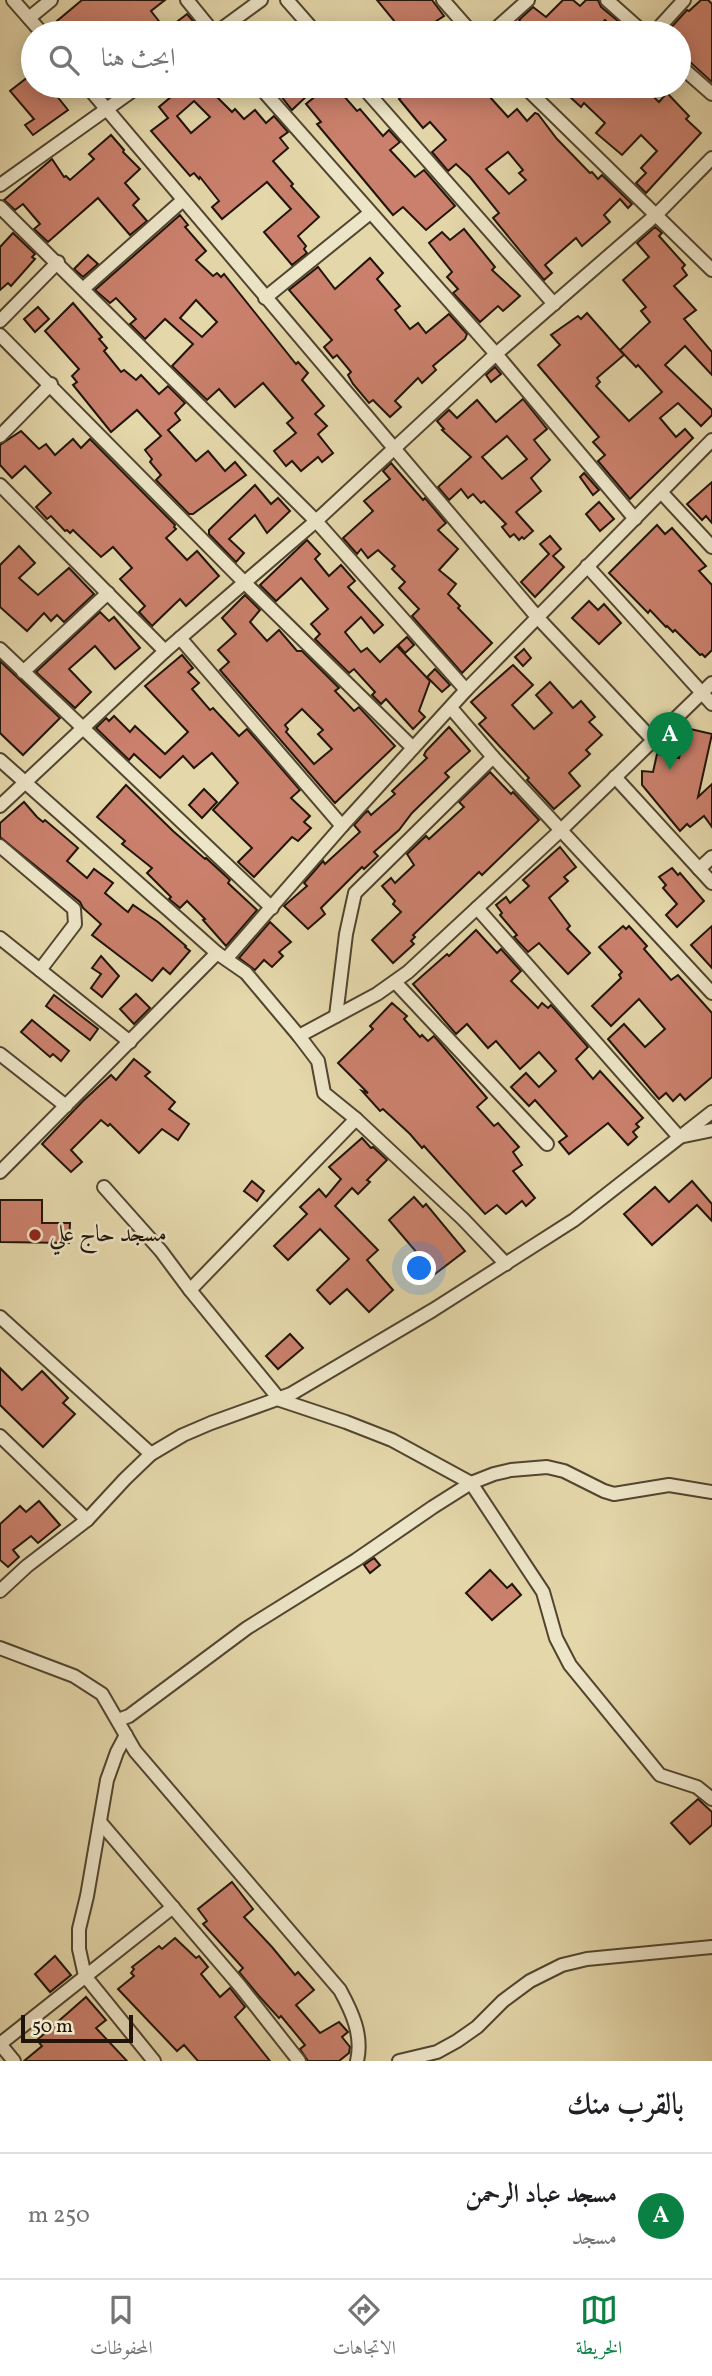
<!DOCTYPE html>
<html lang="ar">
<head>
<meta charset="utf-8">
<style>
  :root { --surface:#fff; --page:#f2f2f2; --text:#202124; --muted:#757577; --line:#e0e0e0; --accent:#0b8043 }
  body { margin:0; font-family:Vollkorn,Amiri,serif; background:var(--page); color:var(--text); direction:rtl }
  .scale { position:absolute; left:21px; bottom:18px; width:112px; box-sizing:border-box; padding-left:7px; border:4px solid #201408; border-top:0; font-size:19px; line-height:24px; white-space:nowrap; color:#201408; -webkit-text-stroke:5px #ede5c8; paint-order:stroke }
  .you { position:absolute; left:420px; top:1269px; width:24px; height:24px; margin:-18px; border:5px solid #fff; border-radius:50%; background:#1a73e8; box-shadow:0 0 0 10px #1a73e833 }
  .badge { display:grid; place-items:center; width:46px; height:46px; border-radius:50%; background:var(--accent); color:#fff; font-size:23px; font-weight:700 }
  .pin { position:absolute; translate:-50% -58px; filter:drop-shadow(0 2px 4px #0008) }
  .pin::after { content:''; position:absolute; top:37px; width:24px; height:21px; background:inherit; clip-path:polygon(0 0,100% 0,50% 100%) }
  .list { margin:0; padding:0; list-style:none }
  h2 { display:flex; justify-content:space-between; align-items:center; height:91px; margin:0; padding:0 28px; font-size:30px }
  h2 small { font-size:23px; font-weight:400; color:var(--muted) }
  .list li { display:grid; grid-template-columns:46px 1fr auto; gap:21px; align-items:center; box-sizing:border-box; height:126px; padding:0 28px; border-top:2px solid var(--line) }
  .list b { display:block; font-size:26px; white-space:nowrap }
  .list p { margin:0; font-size:23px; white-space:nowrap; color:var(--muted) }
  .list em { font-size:23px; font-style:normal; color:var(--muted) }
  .icon { flex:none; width:38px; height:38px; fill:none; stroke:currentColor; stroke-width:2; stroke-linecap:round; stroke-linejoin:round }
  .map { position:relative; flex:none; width:712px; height:2061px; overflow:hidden; direction:ltr }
  .search { position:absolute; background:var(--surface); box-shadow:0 4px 18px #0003; left:21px; right:21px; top:21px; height:77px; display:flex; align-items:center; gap:18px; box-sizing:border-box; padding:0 24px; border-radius:38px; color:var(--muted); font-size:26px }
  .sheet { height:217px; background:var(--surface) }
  nav { display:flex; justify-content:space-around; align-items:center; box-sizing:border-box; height:98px; border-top:2px solid var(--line); background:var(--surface); font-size:19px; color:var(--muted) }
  nav a { display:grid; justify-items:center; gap:4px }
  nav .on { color:var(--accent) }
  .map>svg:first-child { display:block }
</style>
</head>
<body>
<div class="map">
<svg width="712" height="2061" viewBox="0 0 712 2061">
  <rect width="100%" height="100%" fill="#e4d7aa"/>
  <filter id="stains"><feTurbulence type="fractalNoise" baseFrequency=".00286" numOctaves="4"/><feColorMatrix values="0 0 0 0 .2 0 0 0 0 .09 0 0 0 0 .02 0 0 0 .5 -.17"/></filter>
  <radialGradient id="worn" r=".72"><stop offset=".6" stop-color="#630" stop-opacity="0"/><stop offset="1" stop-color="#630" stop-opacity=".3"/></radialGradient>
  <!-- building -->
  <g fill="#ca806c" stroke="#201408" stroke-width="2" fill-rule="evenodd">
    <path d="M82,0H165L151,11L166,30L187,14L194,22L181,33H67L57,21Z"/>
    <path d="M377,0H432L444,16L418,33L406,22L399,27Z"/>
    <path d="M563,0H573L580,6L586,0H598L601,7L618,21L612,27L605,20L594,33H533L519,20L533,7L546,17Z"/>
    <path d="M701,0H708L712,4V82L679,52V33H666L687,10L689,11Z"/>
    <path d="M33,73V86H68L56,95L68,110L33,135L25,125L34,119L10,91Z"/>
    <path d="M184,86H206L232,112L235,109L244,119L255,110L266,123L274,116L288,132L280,138L288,148L273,161L293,184L291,186L319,217L298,236L306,246L304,249L307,253L292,265L264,232L291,209L267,182L222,219L212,207L219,201L200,177L199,179L194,173L190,176L151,131L168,118L159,107ZM194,101L210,117L191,133L177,116Z"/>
    <path d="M273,86H303L310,93L292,110Z"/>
    <path d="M328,86H352L342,94L357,111L360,109L383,136L389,130L400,142L390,150L415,177L424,170L455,206L426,230L403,207L393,215L317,124L321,122L306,104Z"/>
    <path d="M403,86H480L508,117L517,109L527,121L535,113L538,114L557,139L590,173L592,172L598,179L602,175L632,204L628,208L620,199L604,215L610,222L582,246L576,238L545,265L552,273L544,280L493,218L499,213L470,177L456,164L448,171L432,152L446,140L430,122L423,128L399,99L408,91ZM508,152L523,170L519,173L526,180L509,194L486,169Z"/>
    <path d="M558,86H642L659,102L667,93L689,116L686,119L701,133L646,193L636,183L646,173L641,168L657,151L641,135L622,155L596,133L605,123L584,103L581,107Z"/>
    <path d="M111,135L124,150L123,152L140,169L125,183L139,199L133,205L147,221L130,235L98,198L48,242L34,229L40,224L23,204L15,210L4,200L52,159L64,177L66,176L70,180L94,159L89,154Z"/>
    <path d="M180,215L188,225L185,227L206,251L196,260L213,276L217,273L221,277L224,274L296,364L298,362L308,373L302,380L324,406L315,414L327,426L318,434L333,453L322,462L318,457L301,471L292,461L286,466L274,451L296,433L287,423L293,418L263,383L235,407L219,389L207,400L172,366L193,344L165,319L145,339L130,324L136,319L116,298L110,303L95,290ZM196,300L217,322L202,337L180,318Z"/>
    <path d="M655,227L662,233L659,236L685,265L682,268L687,275L674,286L696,310L684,319L712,352V375L685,346L665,365L712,410V415L701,426L678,403L660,418L676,437L685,429L693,438L630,499L598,461L605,455L593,442L599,437L538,365L560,345L551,335L578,316L581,319L587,313L624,355L597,378L600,382L596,386L629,421L662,392L638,365L636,367L620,350L650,322L641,311L646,307L623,280L649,257L637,243Z"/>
    <path d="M464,229L495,267L492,270L520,296L503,311L498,306L480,322L453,293L458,289L447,277L452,272L429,243L442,232L450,240Z"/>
    <path d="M13,233L35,254L32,257L35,259L11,286L8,283L0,290V247Z"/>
    <path d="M88,255L98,264L83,277L74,269Z"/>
    <path d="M370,258L383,273L377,279L400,306L395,310L410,329L418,323L426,333L449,314L467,334L465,339L433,366L436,370L422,383L418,378L395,401L401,407L390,417L373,400L369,403L353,384L348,375L351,372L337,355L333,358L324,347L332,340L289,290L318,267L335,289Z"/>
    <path d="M73,303L102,337L99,339L107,348L104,351L121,372L124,370L136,380L141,375L159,394L168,386L185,403L175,413L180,420L168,430L196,461L208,451L225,471L235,462L246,475L193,514H189L156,480L161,475L150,462L152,459L145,450L161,436L137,410L111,432L73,385L77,382L72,376L79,369L45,331Z"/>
    <path d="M38,307L49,319L35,332L24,319Z"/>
    <path d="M495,367L501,374L491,382L486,375Z"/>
    <path d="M523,399L547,429L534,440L550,460L531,478L541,491L516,512L533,531L524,539L522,537L519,540L514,534L510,537L502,527L506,524L484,501L481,503L473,494L468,498L461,489L449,500L438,487L471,457L442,430L444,429L437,421L449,410L457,418L477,400L496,422ZM507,436L527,459L502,479L482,457Z"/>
    <path d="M21,431L39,449L46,444L55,455L73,439L81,448L90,439L175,525L174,527L176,529L166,538L187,560L197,551L219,576L186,606L180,599L152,626L139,612L145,606L120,579L132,568L113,547L101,557L73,530L70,533L67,530L65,531L51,516L47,519L36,507L51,493L25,466L12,478L0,465V445Z"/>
    <path d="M391,463L423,500L425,498L446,523L438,530L458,549L439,570L456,584L448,594L460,606L458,608L492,643L462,673L412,616L419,609L399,588L405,582L392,569L395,566L378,550L368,558L361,549L357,554L343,538L373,511L364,501L390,479L383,471Z"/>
    <path d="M584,473L599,490L593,495L580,477Z"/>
    <path d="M712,482V523L706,516L702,520L687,504Z"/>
    <path d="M255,485L271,504L278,498L290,511L267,533L255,515L229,539L244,553L236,562L209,534V530Z"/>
    <path d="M599,502L614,519L600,531L586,514Z"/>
    <path d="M657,525L665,534L672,528L706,566L699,571L712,585V650L705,657L702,654L700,655L675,630L673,632L667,626L666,627L650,610L648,613L609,573Z"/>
    <path d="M550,536L561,549L553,556L564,567L535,597L521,582L549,554L540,544Z"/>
    <path d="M307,540L320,554L315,559L329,576L341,565L355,581L348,587L383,625L374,633L361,617L345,632L361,652L367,648L380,662L397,646L430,681L419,711L425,717L413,729L386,699L381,704L372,695L375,692L354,669L349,673L315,639L320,634L311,624L328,609L301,578L276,601L260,585Z"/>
    <path d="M19,546L35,563L19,578L38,595L69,568L94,594L64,622L57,615L51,621L44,613L27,631L0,607V565Z"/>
    <path d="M245,595L260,610L250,622L267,641L279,630L297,651H302L339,688L335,691L354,711L359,707L395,746L335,803L220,670L229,662L218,650L236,634L222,618ZM302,709L323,730L318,734L332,749L314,764L286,732L288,729L285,725Z"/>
    <path d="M589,601L598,610L604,604L621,623L599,644L572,618Z"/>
    <path d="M100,612L109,621L114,617L140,648L115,669L95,646L69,669L91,692L75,708L36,672Z"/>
    <path d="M407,637L414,645L405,653L398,645Z"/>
    <path d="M524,649L531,658L523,666L515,657Z"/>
    <path d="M182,655L193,668L188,672L199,683L192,689L210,710L213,708L239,736L247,729L300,790L291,798L310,816L304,822L311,828L298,841L292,837L254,877L238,862L252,848L213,810L238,783L212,753L194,768L183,756L160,778L134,754L129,760L96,728L106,718L109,721L114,716L130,732L135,726L165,754L188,732L145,686Z"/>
    <path d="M0,661L60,718L23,755L0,733Z"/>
    <path d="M513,665L533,685L512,705L534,729L552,713L536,695L550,682L573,708L581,701L595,717L589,722L602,735L586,750L590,754L569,773L580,786L554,809L527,780L529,778L479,724L486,718L471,702Z"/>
    <path d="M435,669L450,685L442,692L427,677Z"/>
    <path d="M449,727L470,751L445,773L449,777L412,813L399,830L374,852L378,856L364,869L362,867L321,908L325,914L308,929L284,906L307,886L304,883L323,861L325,864L360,832L354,825L364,814L368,811L371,815L395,794L392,791L427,758L424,755L426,751Z"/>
    <path d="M686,728L712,734L698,797L712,784V827L704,816L690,827L687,824L680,831L642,785V771L653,772L657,754L679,758Z"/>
    <path d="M490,772L511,794L513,792L539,820L482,875L479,872L413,935L415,937L411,941L414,944L393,963L372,940L401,912L393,904L395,901L382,886L391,878L395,883L414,865L407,854L426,836L429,839L464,807L459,802Z"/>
    <path d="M126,785L173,831L205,859L206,858L230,880L228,883L257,910L226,946L203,920L205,919L187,901L180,908L169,899L171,897L147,873L152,868L122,844L125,841L97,817Z"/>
    <path d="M204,789L217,802L202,818L189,805Z"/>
    <path d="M24,802L37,817L43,822L45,820L78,848L67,861L87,878L94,869L113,883L105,893L124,909L128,912L133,905L158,922L186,946L185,947L190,951L170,974L163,968L152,981L92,935L101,924L83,908L80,902L0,837V823Z"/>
    <path d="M560,847L576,867L564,877L568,881L549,898L570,926L567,929L590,953L568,974L539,943L528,952L514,937L517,935L500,915L502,913L496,905L506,897L510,903L529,886L523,880Z"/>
    <path d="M672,868L678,875L680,873L704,901L677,927L666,915L677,904L663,888L666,885L659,877Z"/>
    <path d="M270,922L291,942L279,952L283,956L272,967L264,960L255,970L239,958Z"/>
    <path d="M623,926L626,929L629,926L647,946L644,949L671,980L678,975L712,1013V1077L685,1100L680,1094L673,1101L666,1093L659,1099L608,1039L624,1024L645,1047L665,1029L639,999L611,1026L592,1006L621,978L619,975L622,972L599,947Z"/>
    <path d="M712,926V968L691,945Z"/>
    <path d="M476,930L497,953L501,949L521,971L511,981L538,1008L542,1003L548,1008L551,1005L588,1047L576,1059L593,1079L600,1071L643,1118L636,1124L639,1127L633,1132L637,1137L628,1145L608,1123L569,1154L559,1142L567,1136L535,1100L529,1106L511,1087L526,1073L539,1087L556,1071L539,1052L520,1069L496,1041L488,1048L467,1024L456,1034L413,984L447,954L449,956Z"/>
    <path d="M101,956L119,976L102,997L91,988L101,974L92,968Z"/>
    <path d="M136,994L150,1008L134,1024L120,1009Z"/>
    <path d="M54,995L98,1029L90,1040L46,1006Z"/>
    <path d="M392,1003L407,1016L404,1019L420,1037L422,1035L428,1041L434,1036L487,1098L477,1107L494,1126L498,1123L519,1147L513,1152L522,1165L513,1171L535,1198L526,1206L522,1201L506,1214L497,1205L485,1214L424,1146L422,1148L410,1134L383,1109L380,1111L362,1091L368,1093L338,1063L373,1029L370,1026Z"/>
    <path d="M32,1020L69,1051L61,1061L53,1054L50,1057L21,1032Z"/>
    <path d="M134,1059L150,1072L145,1076L175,1102L169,1109L189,1124L178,1140L162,1129L139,1153L110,1124L108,1126L101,1120L71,1150L82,1162L71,1172L42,1144L83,1101L111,1075L116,1080Z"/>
    <path d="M362,1138L371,1148L373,1147L387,1160L367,1180L370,1182L358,1194L352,1188L335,1206L378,1250L367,1260L393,1290L369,1312L347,1289L330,1304L317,1290L349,1259L320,1229L288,1260L274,1246L307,1214L300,1207L319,1189L326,1197L341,1179L329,1167Z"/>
    <path d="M252,1181L264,1191L257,1201L244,1191Z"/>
    <path d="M692,1181L712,1204V1221L697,1205L652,1245L624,1214L655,1187L669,1202Z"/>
    <path d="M414,1197L423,1207L426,1204L465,1251L435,1274L389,1220Z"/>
    <path d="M0,1200H42V1223H70L69,1243L0,1242Z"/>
    <path d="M290,1334L303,1348L278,1369L266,1356Z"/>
    <path d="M0,1368L22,1390L42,1371L68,1398L63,1403L75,1414L43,1447L0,1405Z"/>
    <path d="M39,1501L60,1525L38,1543L31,1536L13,1550L19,1557L8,1567L0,1560V1524L20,1506L26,1512Z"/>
    <path d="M374,1558L380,1565L370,1573L364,1565Z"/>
    <path d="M490,1570L507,1588L512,1584L521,1595L492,1620L466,1593Z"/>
    <path d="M698,1799L712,1812V1825L690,1844L671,1823Z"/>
    <path d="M232,1882L253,1909L244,1917L272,1947L295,1975L298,1972L314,1990L296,2005L320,2033L339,2022L348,2032L342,2037L350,2047L349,2053L339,2061H308L300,2049L305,2045L281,2016L279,2018L259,1996L239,1972L243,1968L203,1924L207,1921L198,1909Z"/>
    <path d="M175,1938L196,1958L199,1956L208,1967L201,1974L220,1997L230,1988L245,2007L235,2017L270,2061H198L184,2045L177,2051L118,1989L134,1976L131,1973L134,1969L132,1967L159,1946L162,1949Z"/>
    <path d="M55,1956L71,1975L50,1992L35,1974Z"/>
    <path d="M86,1997L106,2020L96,2028L127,2061H24L42,2046L37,2040Z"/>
  </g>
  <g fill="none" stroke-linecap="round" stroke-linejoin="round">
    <defs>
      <g id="street">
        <path d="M13,0L42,33"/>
        <path d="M187,0L214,33"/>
        <path d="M287,0L316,33"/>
        <path d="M443,0L472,33"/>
        <path d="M607,0L644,33"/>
        <path d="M29,18L51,0"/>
        <path d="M216,33L261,0"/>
        <path d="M491,33L528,0"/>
        <path d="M654,33L684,0"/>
        <path d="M679,65L712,94"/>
        <path d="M87,86L538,618L653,740"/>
        <path d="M259,86L496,354L635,519"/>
        <path d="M362,86L554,304"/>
        <path d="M524,86L712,270"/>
        <path d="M0,185L139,86"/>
        <path d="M0,207L316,521L466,690"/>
        <path d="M84,288L183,200"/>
        <path d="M265,298L370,213"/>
        <path d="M0,321L58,262"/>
        <path d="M0,335L244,582L413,748"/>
        <path d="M0,436L51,384"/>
        <path d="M0,485L165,651"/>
        <path d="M661,492L712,547"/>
        <path d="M587,566L712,704"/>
        <path d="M180,638L342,826"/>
        <path d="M0,649L272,908"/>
        <path d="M23,672L108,593"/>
        <path d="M451,708L493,757L712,993"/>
        <path d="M0,760L217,953L246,973L299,1036L318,1061L324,1093L356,1119L463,1219L506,1264"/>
        <path d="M615,777L712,883"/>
        <path d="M0,806L165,651L316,521L496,354L657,214L712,158"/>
        <path d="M0,846L74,909L75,924L40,970"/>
        <path d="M699,869L712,857"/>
        <path d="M477,908L679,1137L712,1130"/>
        <path d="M0,938L130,1042"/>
        <path d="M227,958L342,826L466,690L712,440"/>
        <path d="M395,982L547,1144"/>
        <path d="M336,1016L346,934L355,893L493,757"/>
        <path d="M299,1036L377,994L408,972L561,830L712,683"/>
        <path d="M0,1054L66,1106"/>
        <path d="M0,1172L217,953"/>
        <path d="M104,1187L161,1251L190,1290L280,1400L346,1422L392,1440L471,1483L543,1592L556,1638L570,1665L660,1775L697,1787L712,1799"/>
        <path d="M190,1290L356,1119"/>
        <path d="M0,1317L151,1454"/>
        <path d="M0,1436L87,1520"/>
        <path d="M0,1591L27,1566L87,1520L125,1479L151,1454L183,1435L211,1423L291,1394L433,1310L574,1220L712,1112"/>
        <path d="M0,1648L74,1676L102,1694L135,1751L340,1990C352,2012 363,2035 357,2061"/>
        <path d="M118,1720L129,1716L247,1628L356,1560L433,1507L471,1483L494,1474L511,1470L547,1467L564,1471L604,1491L614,1494L669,1485L712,1492"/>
        <path d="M126,1735L117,1752L107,1780L87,1896L79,1929V1949L85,1976L154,2061"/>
        <path d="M100,1822L240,1986L299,2061"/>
        <path d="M0,2044L173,1907"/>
        <path d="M0,2044L14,2061"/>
        <path d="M399,2061L437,2052L457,2041L477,2027L503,2001L530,1981L562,1965L587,1959L712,1947"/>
      </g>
    </defs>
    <!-- street casing -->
    <use href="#street" stroke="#514530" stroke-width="16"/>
    <!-- street -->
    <use href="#street" stroke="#ede5c8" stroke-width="12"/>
  </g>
  <!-- markers -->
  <circle fill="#8f2418" stroke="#ede5c8" stroke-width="2.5" cx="35" cy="1235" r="7"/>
  <g text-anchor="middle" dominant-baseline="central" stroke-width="5" stroke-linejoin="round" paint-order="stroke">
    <!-- poi labels -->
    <g font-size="24" fill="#201408" stroke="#ede5c8" text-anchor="start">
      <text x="49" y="1235">مسجد حاج علي</text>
    </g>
  </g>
  <rect width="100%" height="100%" filter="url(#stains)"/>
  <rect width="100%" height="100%" fill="url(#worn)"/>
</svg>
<div class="scale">50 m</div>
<div class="you"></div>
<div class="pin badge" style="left:670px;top:770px">A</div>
<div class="search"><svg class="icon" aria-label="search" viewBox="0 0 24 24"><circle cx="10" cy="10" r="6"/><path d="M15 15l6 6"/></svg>ابحث هنا</div>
</div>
<section class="sheet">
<h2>بالقرب منك<small></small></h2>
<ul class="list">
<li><span class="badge">A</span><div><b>مسجد عباد الرحمن</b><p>مسجد</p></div><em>250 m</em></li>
</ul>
</section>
<nav>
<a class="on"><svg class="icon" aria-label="map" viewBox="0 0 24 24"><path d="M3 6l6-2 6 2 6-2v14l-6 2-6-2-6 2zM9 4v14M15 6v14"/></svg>الخريطة</a>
<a><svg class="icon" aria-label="directions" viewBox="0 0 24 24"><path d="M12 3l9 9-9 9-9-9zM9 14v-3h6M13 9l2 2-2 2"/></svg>الاتجاهات</a>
<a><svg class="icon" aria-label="saved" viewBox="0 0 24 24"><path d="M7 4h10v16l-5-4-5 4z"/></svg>المحفوظات</a>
</nav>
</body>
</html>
